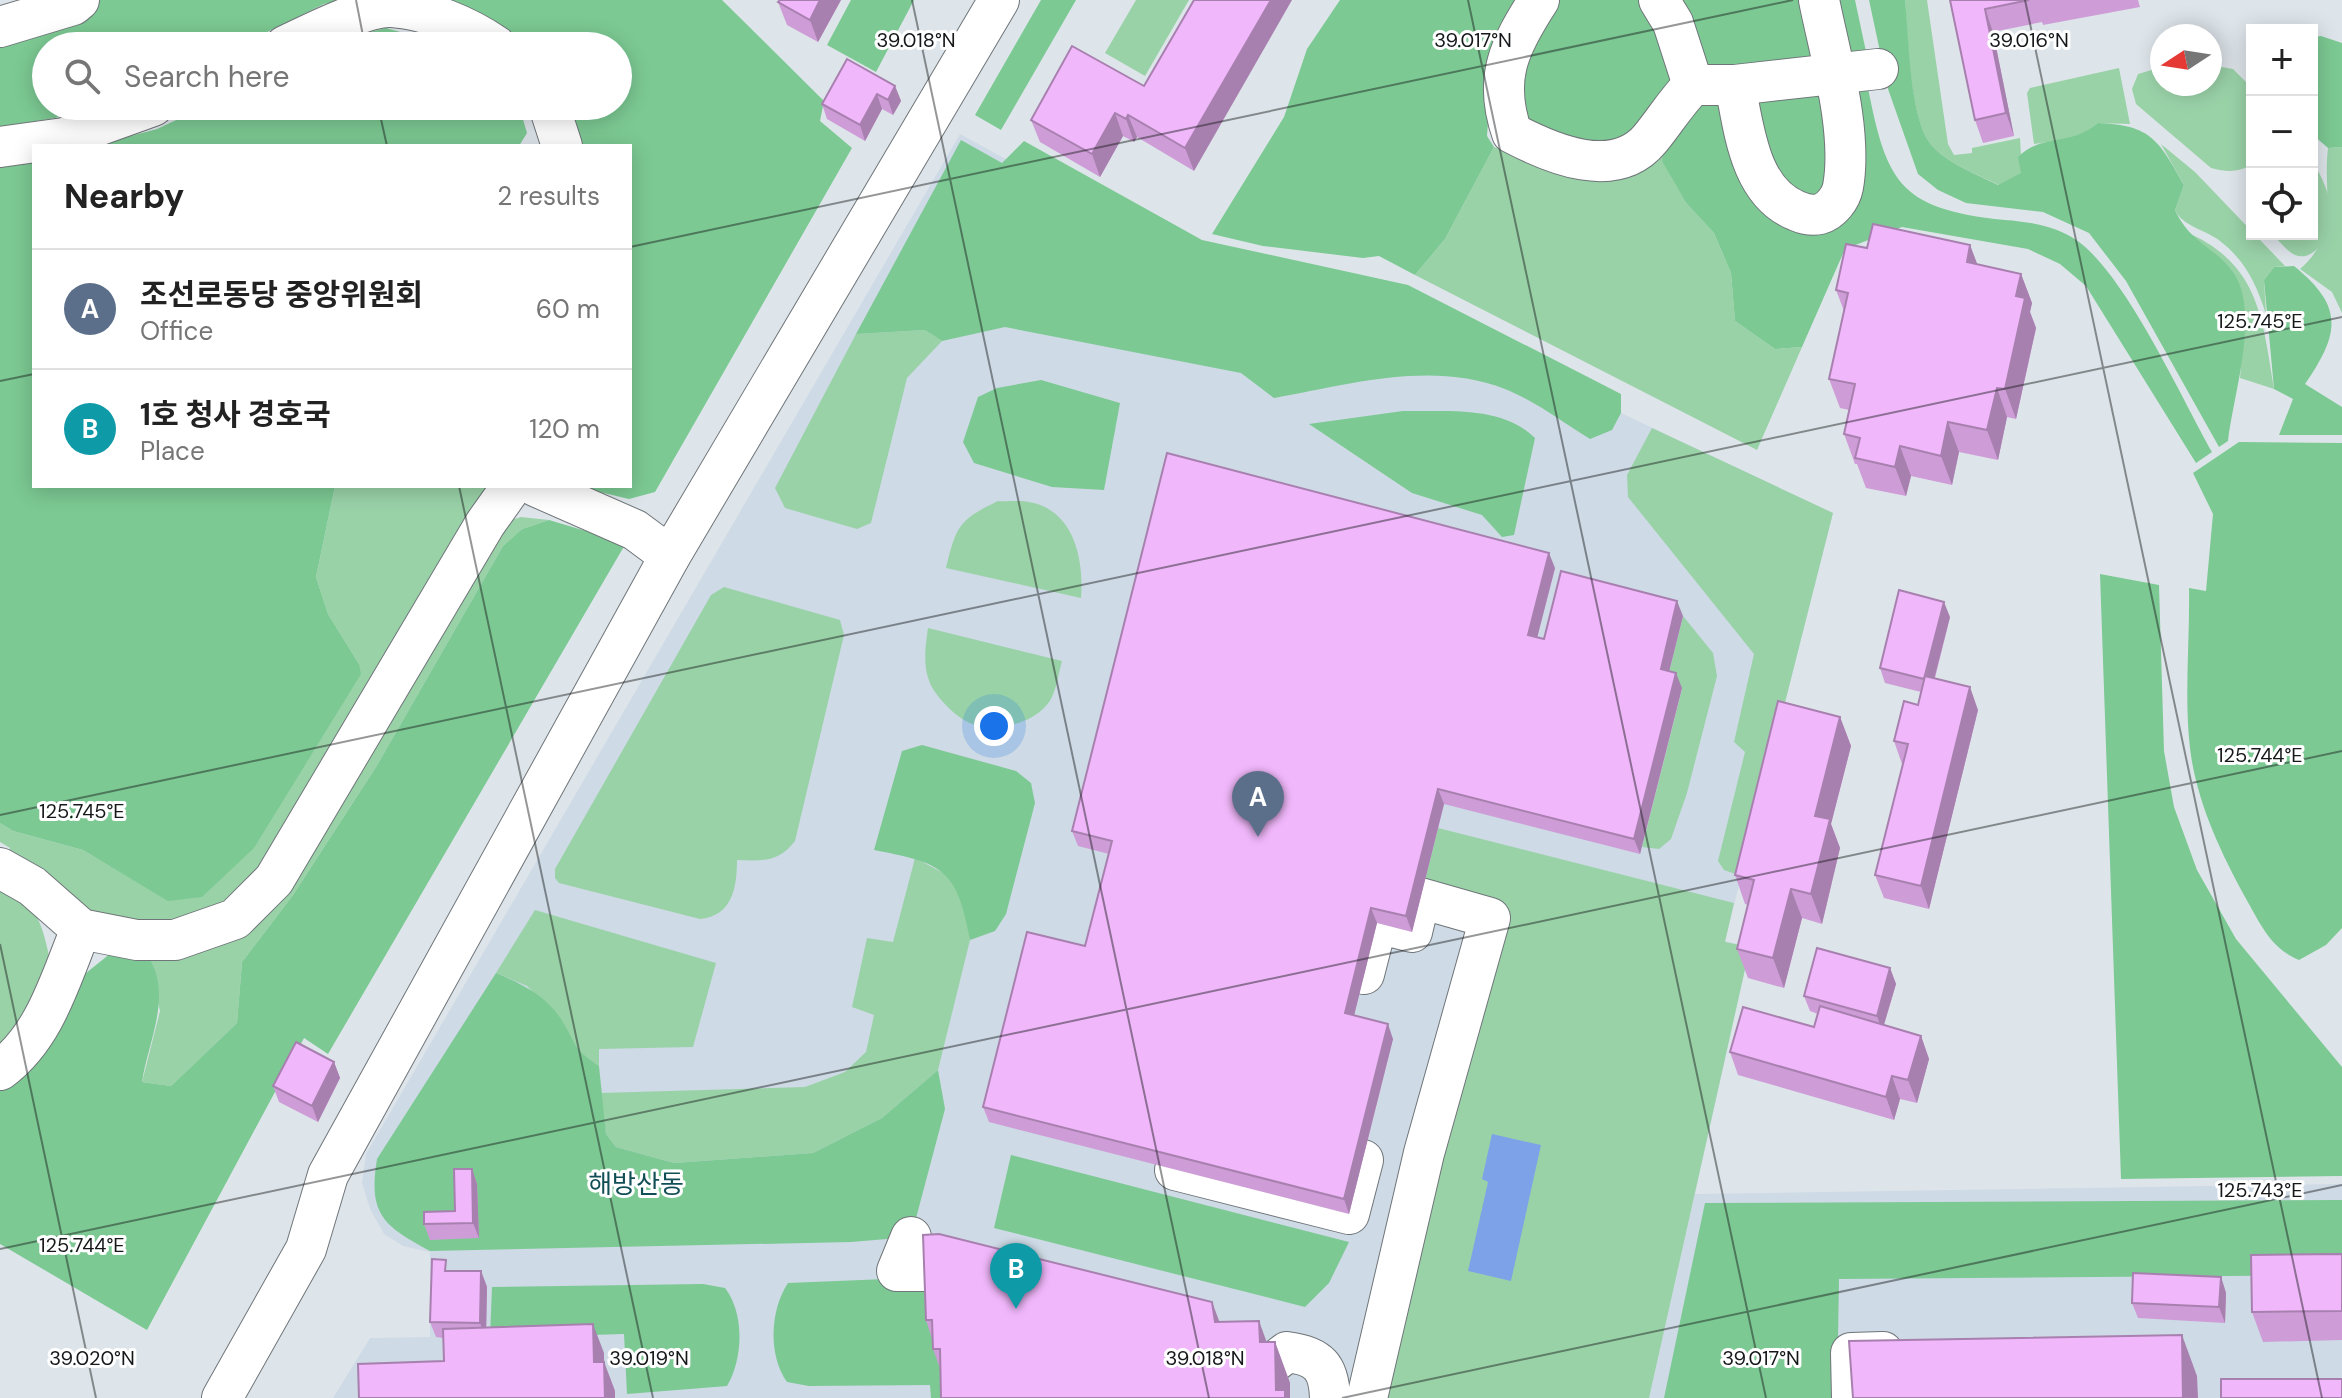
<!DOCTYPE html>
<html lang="en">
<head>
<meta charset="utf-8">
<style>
  :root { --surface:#fff; --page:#f6f6f6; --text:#222; --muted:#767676; --line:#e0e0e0; --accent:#111827 }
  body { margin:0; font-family:"DM Sans","Noto Sans KR",sans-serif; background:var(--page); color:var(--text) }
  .controls { position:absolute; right:24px; top:24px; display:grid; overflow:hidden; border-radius:0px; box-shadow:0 4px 20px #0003 }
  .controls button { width:72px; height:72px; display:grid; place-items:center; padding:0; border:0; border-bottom:2px solid var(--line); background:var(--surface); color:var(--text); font:40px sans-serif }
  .compass { position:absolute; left:2150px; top:24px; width:72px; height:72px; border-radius:50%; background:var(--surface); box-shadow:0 4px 20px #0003; rotate:258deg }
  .you { position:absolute; left:994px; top:726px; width:28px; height:28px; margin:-20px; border:6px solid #fff; border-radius:50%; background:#1a73e8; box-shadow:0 0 0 12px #1a73e833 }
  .badge { display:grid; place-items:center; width:52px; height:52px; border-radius:50%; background:var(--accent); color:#fff; font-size:26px; font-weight:700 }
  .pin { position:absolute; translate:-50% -66px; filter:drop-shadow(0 2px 4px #0008) }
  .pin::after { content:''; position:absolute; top:42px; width:28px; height:24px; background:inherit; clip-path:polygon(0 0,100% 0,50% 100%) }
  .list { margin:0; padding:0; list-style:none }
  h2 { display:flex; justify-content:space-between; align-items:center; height:104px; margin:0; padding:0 32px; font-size:34px }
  h2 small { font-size:26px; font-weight:400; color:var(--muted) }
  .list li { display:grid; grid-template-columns:52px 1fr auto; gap:24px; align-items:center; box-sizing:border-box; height:120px; padding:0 32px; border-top:2px solid var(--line) }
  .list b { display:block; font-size:30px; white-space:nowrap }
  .list p { margin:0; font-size:26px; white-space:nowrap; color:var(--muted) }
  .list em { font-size:26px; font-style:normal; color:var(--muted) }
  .icon { flex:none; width:44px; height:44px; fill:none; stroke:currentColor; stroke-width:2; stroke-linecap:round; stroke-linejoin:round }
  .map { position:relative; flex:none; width:2342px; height:1398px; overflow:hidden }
  .search { position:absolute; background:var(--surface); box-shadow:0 4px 20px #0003; left:32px; top:32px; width:600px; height:88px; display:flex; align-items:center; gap:20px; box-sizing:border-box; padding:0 28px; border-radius:44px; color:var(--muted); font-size:30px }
  .panel { position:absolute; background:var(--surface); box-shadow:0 4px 20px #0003; left:32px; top:144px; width:600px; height:344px; border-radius:0px }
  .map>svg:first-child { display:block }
</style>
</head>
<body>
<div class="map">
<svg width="2342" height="1398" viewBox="0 0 2342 1398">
  <rect width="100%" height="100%" fill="#dee5ea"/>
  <!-- built -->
  <path fill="#cedae5" d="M960,134L1141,233L1515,363L1833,513L1725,941L1750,947L1695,1194L2342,1184V1398H333L370,1338L430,1337V1252L403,1246L384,1234L370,1209L362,1183L366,1154Z"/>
  <!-- green -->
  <g fill="#9ad2a8">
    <path d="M1136,0H1189L1145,76L1105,53Z"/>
    <path d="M1905,0H1927L1948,144L1954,155L1972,153V148L2020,138L2022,173L1999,185C1975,173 1939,161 1926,137C1909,105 1908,36 1905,0Z"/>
    <path d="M2210,65L2233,69L2252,88V164C2238,173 2227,172 2211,168L2136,104L2132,89L2138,74L2162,67V84H2210Z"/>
    <path d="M2119,68L2130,124L2098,123L2081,137L2034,144L2027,93L2030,88Z"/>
    <path d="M1666,141L1687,204L1714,233L1731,273L1735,321L1775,349L1802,347L1757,450L1415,275L1445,239L1494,147L1525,158Z"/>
    <path d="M2161,144L2195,172L2285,266L2274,267L2264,280L2266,314C2256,284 2246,261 2220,241C2205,229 2183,227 2175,210L2184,185Z"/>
    <path d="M2342,147V313L2332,292L2300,269C2342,232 2322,198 2328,148Z"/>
    <path d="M2312,160C2322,177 2333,199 2331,219C2331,234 2314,263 2295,255C2287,252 2279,240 2272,234H2312Z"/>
    <path d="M2184,231C2259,263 2262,316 2274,389L2240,378L2243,341L2232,271Z"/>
    <path d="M925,330L942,341L907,378L871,523L857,529L785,508L775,488L856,334Z"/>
    <path d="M1652,428L1833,513L1741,876L1724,870L1718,861L1745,752L1734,742L1754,654L1628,497L1627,475Z"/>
    <path d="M335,486H490L269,870L231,908L185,929L104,918L6,857L10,848L0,842V823L13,831L83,850L168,900L359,664L328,614L316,577Z"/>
    <path d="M998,501C1008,502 1019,500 1029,502C1075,510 1084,561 1081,598L946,568C956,527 958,520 998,501Z"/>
    <path d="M521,517L549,520L522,529L503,546L376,767L293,895L242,962L237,1023L171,1086L142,1082L160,1011L147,955L220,937L505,522Z"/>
    <path d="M724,587L840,620L844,635L795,841C779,862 763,861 737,860C737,888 732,916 700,919L559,883L555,878V869L711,595Z"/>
    <path d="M1683,616L1713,653L1717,676L1687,793L1671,839L1659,849L1642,847L1682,689L1666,684Z"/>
    <path d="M928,628L1062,661C1059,672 1057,686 1052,697C1040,722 1000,732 975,725C960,721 941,702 933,689C922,670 925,649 928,628Z"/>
    <path d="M1438,828L1734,903L1725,942L1750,947L1649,1398H1367L1490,919L1420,898Z"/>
    <path d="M915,858L947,875L963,900L970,940L938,1070L882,1118L813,1153L674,1163L616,1147L606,1134L600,1093L805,1087L845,1072L866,1052L874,1015L852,1007L867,938L893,942Z"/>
    <path d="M0,879C38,909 41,918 51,965L0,1054Z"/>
    <path d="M535,910L716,963L693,1047L599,1049V1066L576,1052L561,1020L527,986L496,973Z"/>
  </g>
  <!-- forest -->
  <g fill="#7cc993">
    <path d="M95,0H341L324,4L239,46H46V106H91L55,118L0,127V39Z"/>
    <path d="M437,0H722L824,101L820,121L852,148L655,492L629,499L574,486H630V146H575L565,106H618V46H523C501,22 468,10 437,0Z"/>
    <path d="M851,0H914L876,72L827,45Z"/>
    <path d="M1041,0H1076L1001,130L975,115Z"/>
    <path d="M1340,0H1530L1492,69L1487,136L1494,147L1445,239L1415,275L1379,256L1363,258L1263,246L1212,234L1284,117L1307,49Z"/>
    <path d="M1548,0H1650L1677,79L1639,132L1602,150L1518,121L1529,29Z"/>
    <path d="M1671,0H1812L1821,60L1706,72Z"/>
    <path d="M1825,0H1855L1868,61L1839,64Z"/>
    <path d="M1869,0H1905C1909,37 1909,104 1926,137C1939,161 1975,173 1998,185L2021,173L2018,157C2042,133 2070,147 2098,123C2152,125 2159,141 2184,185L2175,210C2190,243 2214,246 2233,272C2261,312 2233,395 2228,441L2219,447L2126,281L2089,233L2043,212L1966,203L1938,190L1918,174L1888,89Z"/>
    <path d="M386,28L450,46H330L345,38Z"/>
    <path d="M2321,36L2342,43V147L2328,148L2312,134V37Z"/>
    <path d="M1866,78C1886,180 1895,209 2005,220C2031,222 2057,226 2079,242C2127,278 2181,397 2212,452L2196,463L2086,286L2060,264L2028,249L1902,227L1845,249L1802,347L1775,349L1735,321L1731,273L1714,233L1687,204L1662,161L1668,134L1685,102L1727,95L1741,139L1825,223L1840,82Z"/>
    <path d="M1819,87L1830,115L1832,198L1787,202L1742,92Z"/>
    <path d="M206,106H519L527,133L519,146H93L157,129Z"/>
    <path d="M961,140L1002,163L1024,141L1202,240L1408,285L1621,394V413L1612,430L1590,439C1562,422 1535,401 1505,389C1431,360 1348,385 1274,398L1241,373L1005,327L942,341L925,330L856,334Z"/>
    <path d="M34,158V486H335L316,577L328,614L359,664L361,674L254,848L202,897L168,901L83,850L13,831L0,823V164Z"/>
    <path d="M2294,266C2342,305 2342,331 2305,384L2342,407V435H2279L2293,399L2274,389L2264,280L2274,267Z"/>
    <path d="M1041,380L1120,403L1104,490L1052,487L974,463L963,442L978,397L997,388Z"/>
    <path d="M1403,411C1447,412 1501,405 1535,438L1514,535L1502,537L1482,515L1412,493L1309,424Z"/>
    <path d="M2239,442L2342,443V928L2326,945L2299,960C2270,948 2260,923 2245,897C2220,851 2196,800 2190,748C2184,696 2190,640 2189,588L2206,591L2213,514L2193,473Z"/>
    <path d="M549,520L626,543L328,1054L304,1038L147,1330L0,1244V1083L76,981L111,953L147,955C174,994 148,1041 142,1082L171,1086L237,1023L242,962L293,895L376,767L503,546L522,529Z"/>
    <path d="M2100,574L2159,585L2164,751L2174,807L2197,870L2236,939L2342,1067V1176L2121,1179Z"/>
    <path d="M922,745L1016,771L1031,783L1035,803L1006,914L995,931L970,940C957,868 942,863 874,850L902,751Z"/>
    <path d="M496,973C522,984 545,995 561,1019C577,1044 571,1048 599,1066L606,1134L616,1147L674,1163L813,1153L882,1118L938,1070L945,1109L911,1237L851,1242L430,1251C383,1226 368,1214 377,1159Z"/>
    <path d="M1011,1155L1349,1242L1329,1283L1305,1307L994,1228Z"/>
    <path d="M2342,1200V1275L1839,1279L1837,1398H1664L1705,1203Z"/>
    <path d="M935,1277L954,1398H931L930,1385L809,1386L787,1382C768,1355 770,1310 788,1283Z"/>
    <path d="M703,1284L725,1288C745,1314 743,1359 727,1386L627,1394L624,1334L490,1338L492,1287Z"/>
  </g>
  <!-- water -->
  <path fill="#7ea2e7" d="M1492,1134L1541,1145L1511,1281L1468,1271L1488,1182L1482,1179Z"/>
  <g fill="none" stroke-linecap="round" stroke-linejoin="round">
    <defs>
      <g id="minor">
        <path d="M1539,0C1509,46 1493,79 1512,133C1552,154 1615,181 1650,139C1665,121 1676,102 1693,85H1735L1878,69"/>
        <path d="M1659,0L1673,23L1693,85"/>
        <path d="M0,27L73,5L79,0"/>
        <path d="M285,46C310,34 365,6 391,7C427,9 467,26 496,46"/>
        <path d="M1735,85C1744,128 1749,192 1797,211C1804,214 1812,216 1820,214C1831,211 1841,198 1843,187C1853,131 1830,55 1819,0"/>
        <path d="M549,106L562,146"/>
        <path d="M0,147L64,138L153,106"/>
        <path d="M535,486L635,530L670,556"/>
        <path d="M0,868L32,886L81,929L137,940H175L235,919L274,880L485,524L512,486"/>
        <path d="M1364,974L1377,923L1412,932L1420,898L1490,918L1424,1153L1367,1398"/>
        <path d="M0,1070C45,1037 60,980 81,929"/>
        <path d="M1175,1170L1349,1214L1363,1160"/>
        <path d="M911,1237L897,1271H979"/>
        <path d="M1230,1363L1274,1362L1287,1352C1319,1356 1329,1367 1330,1398"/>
        <path d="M222,1398L306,1249L328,1175L670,556L999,0"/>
        <path d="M1852,1398L1851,1353L1883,1352"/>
      </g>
    </defs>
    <!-- minor casing -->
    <use href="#minor" stroke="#6f7579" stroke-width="42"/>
    <!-- minor -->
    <use href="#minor" stroke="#fff" stroke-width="40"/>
  </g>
  <!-- wall -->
  <g fill="#ce9dd7">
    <path d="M780,0H841L818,42L787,25L778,2Z"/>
    <path d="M1194,0V171L1137,137L1134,142L1123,136L1100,177L1040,142L1031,120L1144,86Z"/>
    <path d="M1950,0H2138L2140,7L2043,25L2042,22L1993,32L2014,136L1983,143L1975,120Z"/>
    <path d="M895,86L901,101L893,115L882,109L865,141L827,119L822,104Z"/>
    <path d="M1970,245L1977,264L2021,274L2032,303L2030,312L2036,328L2016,419L2007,417L1998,460L1959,452L1952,485L1911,476L1906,496L1866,488L1857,464H1855L1844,434L1849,410L1840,408L1829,379L1844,311L1836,290L1867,248Z"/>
    <path d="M1555,568L1537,637L1544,639L1683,616L1669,671L1682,688L1640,854L1444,804L1412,932L1377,923L1354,1015L1393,1039L1349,1214L989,1122L983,1107L1085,946L1109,854L1078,846L1072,831Z"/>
    <path d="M1950,617L1935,678L1978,710L1929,909L1884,898L1875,875L1903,764H1902L1894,741L1918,705L1921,692L1885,683L1880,668Z"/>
    <path d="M1840,717L1851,746L1831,824L1840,848L1822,924L1802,918L1784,988L1748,978L1737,949L1748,905L1745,904L1735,875Z"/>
    <path d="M1890,968L1896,984L1884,1025L1921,1036L1929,1059L1917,1103L1900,1099L1894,1120L1738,1075L1730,1052L1814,1027L1818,1014L1810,1011L1804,996Z"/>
    <path d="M334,1062L340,1078L318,1122L279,1102L273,1086Z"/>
    <path d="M472,1169L477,1184L479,1238L430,1240L424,1224L455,1211Z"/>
    <path d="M2342,1254V1340L2263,1342L2252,1312Z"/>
    <path d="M450,1271H481L487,1287L486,1327L604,1353V1362L615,1391V1398H359L444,1361L443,1338L436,1337L430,1322Z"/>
    <path d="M2221,1277L2226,1293L2225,1323L2138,1318L2132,1303Z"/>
    <path d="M1212,1302L1219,1322L1267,1342H1275L1290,1383L941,1371L933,1349L932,1339L926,1320Z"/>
  </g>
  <!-- shaded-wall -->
  <g fill="#a880af">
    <path d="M820,0H841L818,42L810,20Z"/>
    <path d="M1271,0H1292L1194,171L1185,148Z"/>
    <path d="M1985,9L1993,32L2014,136L2006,113Z"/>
    <path d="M895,86L901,101L893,115L888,100Z"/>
    <path d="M877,94L882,109L865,141L860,125Z"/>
    <path d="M1115,113L1123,136L1100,177L1092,154Z"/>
    <path d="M1128,115L1137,137L1134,142L1126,119Z"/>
    <path d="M1970,245L1981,274L1967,262Z"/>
    <path d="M2021,274L2032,303L2030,312L2036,328L2016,419L2005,389L2016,296Z"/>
    <path d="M1997,388L2007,417L1998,460L1987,430Z"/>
    <path d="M1948,422L1959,452L1952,485L1941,456Z"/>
    <path d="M1900,446L1911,476L1906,496L1895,467Z"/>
    <path d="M1549,553L1555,568L1534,650L1528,635Z"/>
    <path d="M1677,601L1683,616L1666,684L1661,669Z"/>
    <path d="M1944,602L1950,617L1930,695L1925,679Z"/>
    <path d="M1676,673L1682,688L1640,854L1634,839Z"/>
    <path d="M1970,687L1978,710L1929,909L1921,886Z"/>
    <path d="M1840,717L1851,746L1831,824L1840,848L1822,924L1811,894L1815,816Z"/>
    <path d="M1438,789L1444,804L1412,932L1406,916Z"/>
    <path d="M1791,889L1802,918L1784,988L1773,958Z"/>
    <path d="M1371,908L1377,923L1351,1028L1345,1013Z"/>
    <path d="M1890,968L1896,984L1882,1031L1877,1016Z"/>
    <path d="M1388,1024L1393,1039L1349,1214L1344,1199Z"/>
    <path d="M1921,1036L1929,1059L1917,1103L1908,1080Z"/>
    <path d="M334,1062L340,1078L318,1122L312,1106Z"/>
    <path d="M1892,1076L1900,1099L1894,1120L1886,1097Z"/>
    <path d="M472,1169L477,1184L479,1238L473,1223Z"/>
    <path d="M481,1271L487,1287L486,1339L480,1323Z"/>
    <path d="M2221,1277L2226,1293L2225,1323L2219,1307Z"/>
    <path d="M1212,1302L1227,1342L1215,1322Z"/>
    <path d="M1259,1321L1274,1362L1260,1342Z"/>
    <path d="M593,1324L604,1353V1362L615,1391V1398H605L594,1362Z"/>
    <path d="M2182,1335L2197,1376L2198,1398H2183Z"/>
    <path d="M1275,1342L1290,1383V1398H1279L1276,1390Z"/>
  </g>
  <!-- building -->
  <g fill="#f0b7fa" stroke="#a880af" stroke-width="2">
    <path d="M780,0H820L810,20L778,2Z"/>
    <path d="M1194,0H1271L1185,148L1128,115L1126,119L1115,113L1092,154L1031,120L1072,46L1144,86Z"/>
    <path d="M1950,0H2029L1985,9L2006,113L1975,120Z"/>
    <path d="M847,59L895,86L888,100L877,94L860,125L822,104Z"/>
    <path d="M1873,224L1970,245L1967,262L2021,274L2016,296L2025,298L2005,389L1997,388L1987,430L1948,422L1941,456L1900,446L1895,467L1855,458L1860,438L1844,434L1855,384L1829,379L1848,293L1836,290L1846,244L1867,248Z"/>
    <path d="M1167,453L1549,553L1528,635L1544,639L1561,571L1677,601L1661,669L1676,673L1634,839L1438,789L1406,916L1371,908L1345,1013L1388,1024L1344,1199L983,1107L1027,932L1085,946L1112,841L1072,831Z"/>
    <path d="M1899,590L1944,602L1924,679L1880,668Z"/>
    <path d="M1925,676L1970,687L1921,886L1875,875L1908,744L1894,741L1904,701L1918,705Z"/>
    <path d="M1778,701L1840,717L1815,816L1830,819L1811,894L1791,889L1773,958L1737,949L1754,880L1735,875Z"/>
    <path d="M1817,948L1890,968L1877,1016L1804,996Z"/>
    <path d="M1820,1006L1921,1036L1908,1080L1892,1076L1886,1097L1730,1052L1743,1007L1814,1027Z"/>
    <path d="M296,1042L334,1062L312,1106L273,1086Z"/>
    <path d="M454,1169H472L473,1223L424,1224V1212L455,1211Z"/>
    <path d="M939,1234L1212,1302L1215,1322L1259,1321L1260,1342H1275L1276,1390H1285V1398H941L940,1349H933L932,1320H926L923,1235Z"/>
    <path d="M2342,1254V1311L2252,1312L2251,1255Z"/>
    <path d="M432,1259L446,1260L445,1271H481L480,1323L430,1322Z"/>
    <path d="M2133,1273L2221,1277L2219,1307L2132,1303Z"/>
    <path d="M593,1324L594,1362H604L605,1398H359L358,1364L444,1361L443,1329Z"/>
    <path d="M2182,1335L2183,1398H1853L1849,1341Z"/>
    <rect x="2221" y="1379" width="121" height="19"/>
  </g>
  <!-- ticks -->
  <path fill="none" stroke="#151719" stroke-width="2" stroke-opacity="0.45" d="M356,0L365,46M912,0L1209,1398M1468,0L1766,1398M2025,0L2322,1398M378,106L387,146M630,247L1793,0M0,381L34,374M459,486L653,1398M0,815L2342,317M0,944L96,1398M0,1249L2342,751M1342,1398L2342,1185"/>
  <g text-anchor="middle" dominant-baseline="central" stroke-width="6" stroke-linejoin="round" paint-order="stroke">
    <!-- quarter labels -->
    <g font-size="26" fill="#114e55" stroke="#fff">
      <text x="636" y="1184">해방산동</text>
    </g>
  </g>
  <g font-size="20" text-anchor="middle" fill="#151719" stroke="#fff" stroke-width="6" stroke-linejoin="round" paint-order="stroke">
    <text x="916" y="47">39.018°N</text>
    <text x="1473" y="47">39.017°N</text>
    <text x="2029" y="47">39.016°N</text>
    <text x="2260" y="328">125.745°E</text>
    <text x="2260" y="762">125.744°E</text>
    <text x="82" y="818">125.745°E</text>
    <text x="2260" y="1197">125.743°E</text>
    <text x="82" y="1252">125.744°E</text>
    <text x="92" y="1365">39.020°N</text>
    <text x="649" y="1365">39.019°N</text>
    <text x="1205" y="1365">39.018°N</text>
    <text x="1761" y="1365">39.017°N</text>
  </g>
</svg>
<div class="controls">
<button>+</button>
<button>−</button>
<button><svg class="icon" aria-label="locate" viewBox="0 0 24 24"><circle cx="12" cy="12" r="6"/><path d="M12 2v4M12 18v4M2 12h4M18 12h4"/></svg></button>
</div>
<svg class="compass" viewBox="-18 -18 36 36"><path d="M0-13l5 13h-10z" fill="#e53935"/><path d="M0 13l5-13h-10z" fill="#767676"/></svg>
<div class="you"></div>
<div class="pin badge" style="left:1258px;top:837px;background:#5c6f8a">A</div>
<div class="pin badge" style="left:1016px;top:1309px;background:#0f9aa8">B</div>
<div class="search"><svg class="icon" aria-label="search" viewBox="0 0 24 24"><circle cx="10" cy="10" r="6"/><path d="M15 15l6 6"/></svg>Search here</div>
<section class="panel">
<h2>Nearby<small>2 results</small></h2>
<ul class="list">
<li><span class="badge" style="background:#5c6f8a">A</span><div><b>조선로동당 중앙위원회</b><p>Office</p></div><em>60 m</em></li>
<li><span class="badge" style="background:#0f9aa8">B</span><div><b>1호 청사 경호국</b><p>Place</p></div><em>120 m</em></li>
</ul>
</section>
</div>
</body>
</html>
